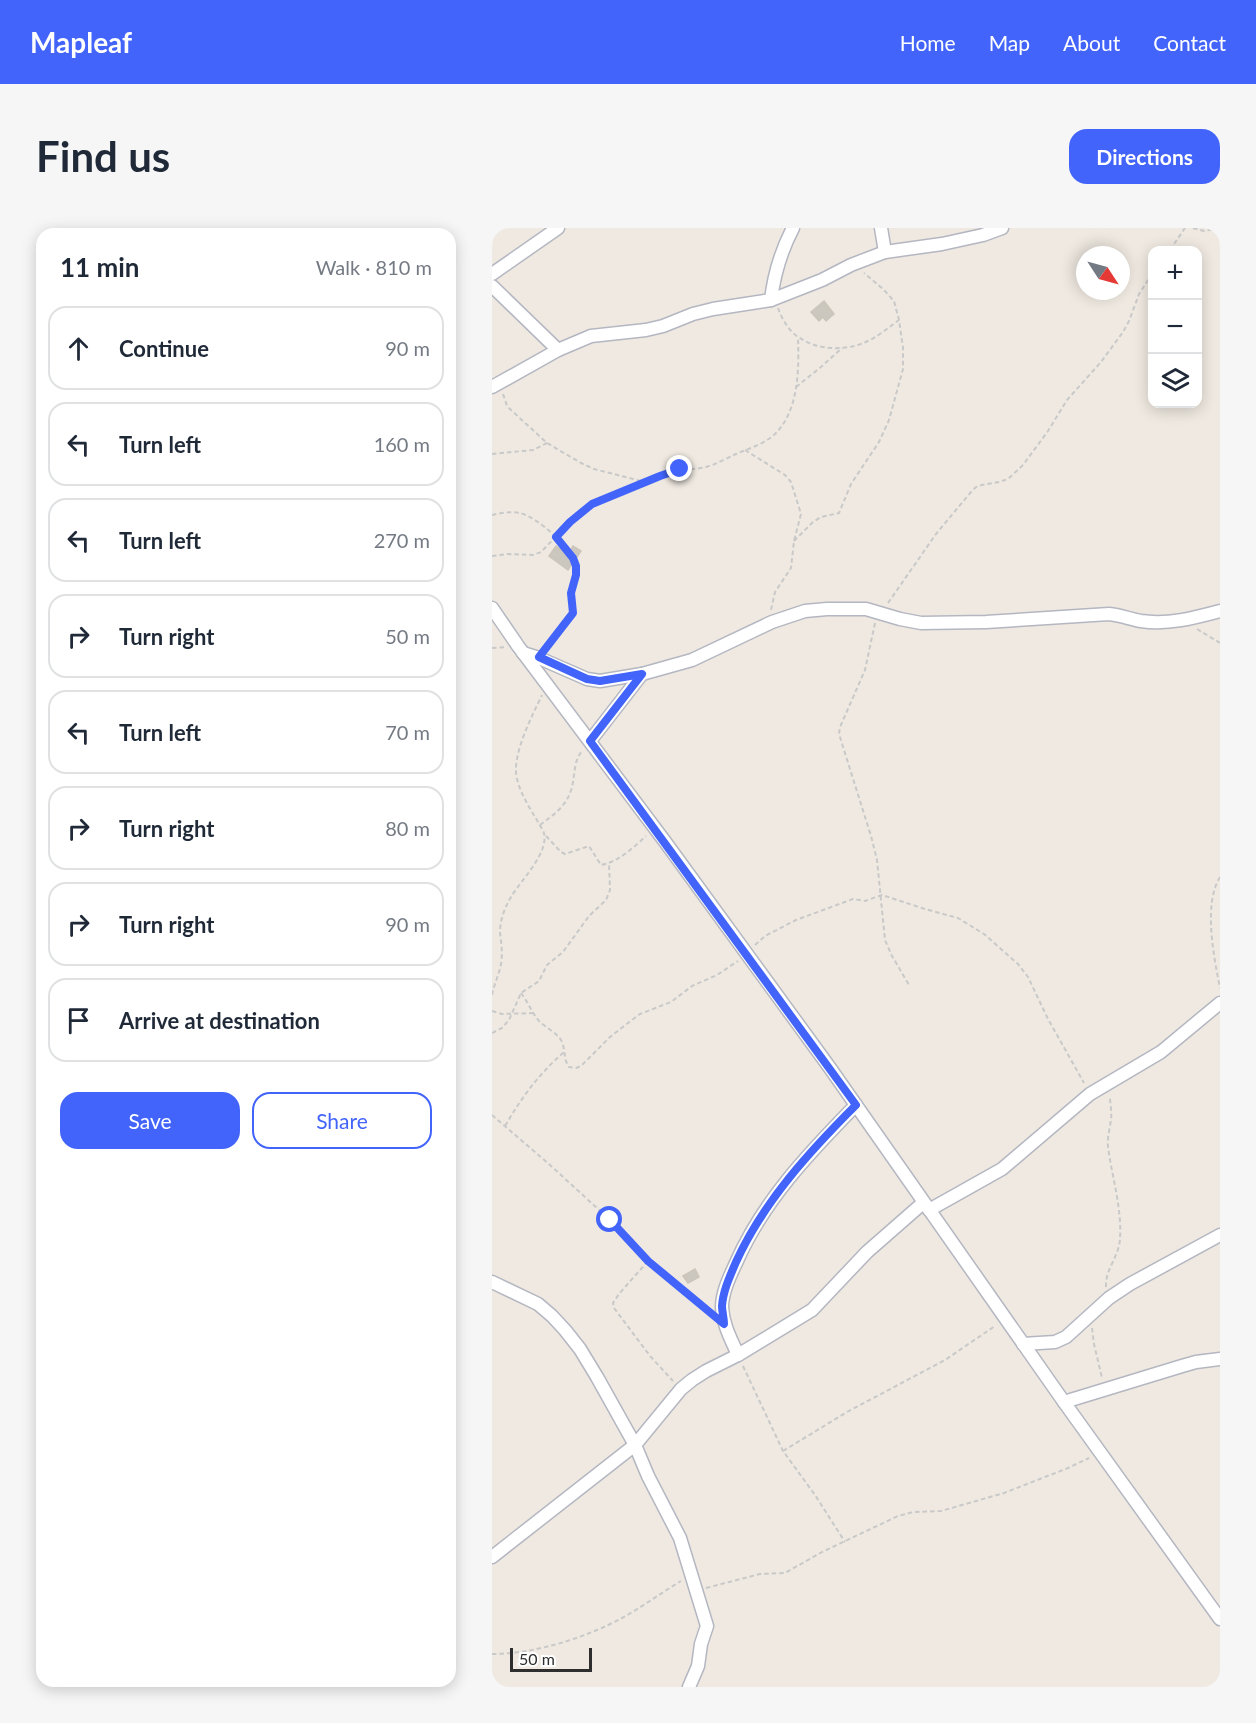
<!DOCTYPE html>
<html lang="en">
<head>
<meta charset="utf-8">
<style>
  :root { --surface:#fff; --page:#f6f6f7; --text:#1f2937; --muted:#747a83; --line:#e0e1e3; --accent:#4264fb }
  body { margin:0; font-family:Lato,sans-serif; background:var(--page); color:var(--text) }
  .controls { position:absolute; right:18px; top:18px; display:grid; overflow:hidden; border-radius:12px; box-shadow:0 3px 15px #0003 }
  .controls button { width:54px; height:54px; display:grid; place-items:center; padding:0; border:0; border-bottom:2px solid var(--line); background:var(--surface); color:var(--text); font:30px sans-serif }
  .compass { position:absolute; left:584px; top:18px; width:54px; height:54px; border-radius:50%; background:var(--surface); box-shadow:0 3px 15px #0003; rotate:126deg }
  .scale { position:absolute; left:18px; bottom:15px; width:82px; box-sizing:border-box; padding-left:6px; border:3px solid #2e2e2e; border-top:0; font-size:16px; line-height:21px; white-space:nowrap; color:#2e2e2e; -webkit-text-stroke:4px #fff; paint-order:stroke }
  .stop { position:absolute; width:18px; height:18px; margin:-14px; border:4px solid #4264fb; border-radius:50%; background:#fff }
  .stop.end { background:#4264fb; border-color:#fff; box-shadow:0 2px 6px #0008 }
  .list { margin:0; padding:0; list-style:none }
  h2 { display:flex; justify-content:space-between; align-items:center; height:78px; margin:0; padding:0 24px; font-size:26px }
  h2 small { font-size:20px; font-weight:400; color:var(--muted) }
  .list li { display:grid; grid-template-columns:39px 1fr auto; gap:18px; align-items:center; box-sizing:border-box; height:84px; margin:0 12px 12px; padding:0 12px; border:2px solid var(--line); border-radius:18px }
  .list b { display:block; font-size:22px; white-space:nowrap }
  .list em { font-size:20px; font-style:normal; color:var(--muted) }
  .actions { display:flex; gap:12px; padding:18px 24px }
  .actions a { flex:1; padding:14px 0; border:2px solid var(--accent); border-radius:18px; text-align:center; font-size:21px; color:var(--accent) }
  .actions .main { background:var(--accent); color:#fff }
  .icon { flex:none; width:33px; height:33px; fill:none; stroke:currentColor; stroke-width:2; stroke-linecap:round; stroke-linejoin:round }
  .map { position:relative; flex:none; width:728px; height:1459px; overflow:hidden; border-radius:18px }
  header { display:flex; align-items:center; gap:36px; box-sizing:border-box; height:84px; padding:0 30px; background:var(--accent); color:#fff }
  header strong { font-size:28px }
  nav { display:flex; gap:33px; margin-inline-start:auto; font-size:21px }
  .intro { display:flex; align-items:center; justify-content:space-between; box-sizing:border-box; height:144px; padding:0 36px }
  h1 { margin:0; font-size:42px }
  .button { padding:15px 27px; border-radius:18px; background:var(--accent); color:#fff; font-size:21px; font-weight:700 }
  main { display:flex; gap:36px; padding:0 36px }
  aside { flex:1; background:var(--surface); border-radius:18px; box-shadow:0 3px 15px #0003 }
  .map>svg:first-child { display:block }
</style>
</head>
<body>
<header>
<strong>Mapleaf</strong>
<nav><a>Home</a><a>Map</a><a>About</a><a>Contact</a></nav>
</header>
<div class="intro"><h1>Find us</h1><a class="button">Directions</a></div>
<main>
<aside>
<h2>11 min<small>Walk · 810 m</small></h2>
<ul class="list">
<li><svg class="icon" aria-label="ahead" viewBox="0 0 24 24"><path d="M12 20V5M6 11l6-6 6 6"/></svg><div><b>Continue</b></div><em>90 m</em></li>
<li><svg class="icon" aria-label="left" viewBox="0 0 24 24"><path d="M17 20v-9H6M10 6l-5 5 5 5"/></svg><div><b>Turn left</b></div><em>160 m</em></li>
<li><svg class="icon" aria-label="left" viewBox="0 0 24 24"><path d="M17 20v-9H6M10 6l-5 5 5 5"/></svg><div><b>Turn left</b></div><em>270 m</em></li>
<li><svg class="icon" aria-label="right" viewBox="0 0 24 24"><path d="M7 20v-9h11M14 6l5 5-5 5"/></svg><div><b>Turn right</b></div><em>50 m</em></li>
<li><svg class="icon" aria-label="left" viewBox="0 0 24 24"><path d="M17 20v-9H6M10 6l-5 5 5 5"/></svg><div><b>Turn left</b></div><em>70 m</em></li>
<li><svg class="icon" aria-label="right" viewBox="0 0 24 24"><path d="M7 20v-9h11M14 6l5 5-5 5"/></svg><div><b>Turn right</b></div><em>80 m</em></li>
<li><svg class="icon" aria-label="right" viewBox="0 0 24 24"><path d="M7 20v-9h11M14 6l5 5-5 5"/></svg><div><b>Turn right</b></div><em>90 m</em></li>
<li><svg class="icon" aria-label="arrive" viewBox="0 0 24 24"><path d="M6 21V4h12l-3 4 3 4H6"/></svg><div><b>Arrive at destination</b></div></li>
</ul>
<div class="actions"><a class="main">Save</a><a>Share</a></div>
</aside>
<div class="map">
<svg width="728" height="1459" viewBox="0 0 728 1459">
  <rect width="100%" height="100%" fill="#efe9e1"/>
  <!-- building -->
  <g fill="#cbc7bf" stroke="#cbc5ba" stroke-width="1.5">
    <path d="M332,73L342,86L334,93L331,89L327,93L319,84Z"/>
    <path d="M64,318L76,327L81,318L89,323L76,342L57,328Z"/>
    <path d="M203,1041L207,1049L196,1055L191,1048Z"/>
  </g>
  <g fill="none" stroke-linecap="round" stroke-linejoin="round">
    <defs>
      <g id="minor">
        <path d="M389,0L393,24"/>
        <path d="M0,46L66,0"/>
        <path d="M0,58L66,122"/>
        <path d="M279,72C282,46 289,23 301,0"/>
        <path d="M0,159L66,122L99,108L154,102L171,98L201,86L221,81L279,72L330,52L359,37L393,24L450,16L491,7L510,0"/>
        <path d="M0,380L26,418L174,615L338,840L572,1174L728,1391"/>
        <path d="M31,425L47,430L95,451L108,453L150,446L200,432L280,394L313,383L335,381H374L408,391L429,395L494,394L617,386C628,387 638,391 649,393C676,397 702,390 728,383"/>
        <path d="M98,513L150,446"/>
        <path d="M437,982L510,941L598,866L669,824L728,775"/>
        <path d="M0,1054L46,1076L60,1088L73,1102L88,1121L105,1149L143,1217L156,1248L188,1310L215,1398L209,1416L206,1438L197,1459"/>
        <path d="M531,1116L563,1114L574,1109L617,1070L638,1056L728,1007"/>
        <path d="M246,1127C239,1111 231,1097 230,1079C230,1064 238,1048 244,1035C271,973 317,925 364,877"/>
        <path d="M572,1174L690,1138L704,1134L728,1131"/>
        <path d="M0,1329L143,1217L189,1161L200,1152L214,1143L246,1127L320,1082L375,1024L431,975"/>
      </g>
    </defs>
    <!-- minor casing -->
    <use href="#minor" stroke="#b4b7c1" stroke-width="15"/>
    <!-- path -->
    <g stroke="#c9c9c9" stroke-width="2" stroke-dasharray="4.5 3" stroke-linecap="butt">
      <path d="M701,0L712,3L727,0"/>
      <path d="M678,22L693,0"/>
      <path d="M286,80C290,91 297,104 308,110C327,123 356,123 376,113C387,108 397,99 407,92"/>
      <path d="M304,159L329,139L350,120"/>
      <path d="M11,166L15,178L19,182L55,215L89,235L102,241L153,254"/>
      <path d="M253,222L293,247L299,254L309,286L302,313L299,340L283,364L279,382"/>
      <path d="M0,226L41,222L55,215"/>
      <path d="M0,287C9,285 19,283 28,285C45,289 81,320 84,338C86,348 79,355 79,365C79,373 84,380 80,388C77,393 72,397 68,402C62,407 58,414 53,420"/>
      <path d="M302,313L321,294L329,289L347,285L359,256L387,214L397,192L411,141V120L407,92L402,73L391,61L372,45"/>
      <path d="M0,328L15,326L41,327L49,324L78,294L100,276L178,244C191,240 203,242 214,239C225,236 235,230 244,226C258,220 275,215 285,204C307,180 307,140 306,110"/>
      <path d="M396,375L444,306L479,264L484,259L490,257L507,254L516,251L531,237L556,203L575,172L609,134L631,104L637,93L647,66L660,46"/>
      <path d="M383,395L373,442L348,499L347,506L379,608L385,632L393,712L400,728L417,757"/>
      <path d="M705,401L728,415"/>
      <path d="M0,420L14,419"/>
      <path d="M48,597C60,588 73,579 78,565C84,551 80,535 90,523"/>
      <path d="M54,608L69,624L73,626L97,618L109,637C126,634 141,620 154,608"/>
      <path d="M728,649C711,676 722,730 728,760"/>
      <path d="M263,717L273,708L304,692L361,671L373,673L390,667L433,681L466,690L492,706L526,736L536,749L556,791L592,855"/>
      <path d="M29,765C36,774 40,785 47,793C54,800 64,804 69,812C74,821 71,831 77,839L84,840L89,838L118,809L136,795L148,786L179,774L200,758L225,747L246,733"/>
      <path d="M0,767C2,756 7,747 9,736C11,725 9,715 8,704C8,692 13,679 19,669C29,652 57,625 52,605C43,587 30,571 25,551C19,528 40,488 50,467"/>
      <path d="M0,783L10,786L42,785"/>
      <path d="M0,805L10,800L17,792L29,765L47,753L55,737L71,724L97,688L114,672L118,662L117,635"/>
      <path d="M0,887L58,937L118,992L156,1033L218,1085"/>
      <path d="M13,898C30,869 46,847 72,824"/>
      <path d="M156,1033L127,1066L121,1075L122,1080L158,1128L181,1153"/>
      <path d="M614,1059C613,1041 627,1029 628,1011C630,980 620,949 616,919C615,910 618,900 619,891C620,884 618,876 618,868"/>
      <path d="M600,1100L602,1116L610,1150"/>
      <path d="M251,1138L291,1223L323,1267L353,1314"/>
      <path d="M291,1223L355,1184L453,1132L503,1098"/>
      <path d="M214,1360L268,1346L293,1345L330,1324L406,1288L421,1284L449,1283L512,1265L576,1240L597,1230"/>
      <path d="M0,1426C42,1426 93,1410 130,1390C150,1379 169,1365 189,1353"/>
    </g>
    <!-- minor -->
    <use href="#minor" stroke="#fff" stroke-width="12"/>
  </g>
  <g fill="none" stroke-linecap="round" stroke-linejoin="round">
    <!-- route -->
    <path stroke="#4264fb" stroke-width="8" d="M118,992L156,1033L232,1096C232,1090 230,1084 230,1078C231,1063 238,1048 244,1034C272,973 317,924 364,877L98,513L150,446L108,453L95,451L47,429L81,385L79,365L84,347V338L81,330L64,309L78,294L100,276L168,248L188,241"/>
  </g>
</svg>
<div class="controls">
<button>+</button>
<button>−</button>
<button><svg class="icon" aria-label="layers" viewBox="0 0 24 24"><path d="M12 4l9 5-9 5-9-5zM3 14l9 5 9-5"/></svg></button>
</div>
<svg class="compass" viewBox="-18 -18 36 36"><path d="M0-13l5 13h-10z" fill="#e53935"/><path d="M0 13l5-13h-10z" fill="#747a83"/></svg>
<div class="scale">50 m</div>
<div class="stop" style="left:118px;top:992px"></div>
<div class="stop end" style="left:188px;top:241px"></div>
</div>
</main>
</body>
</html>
